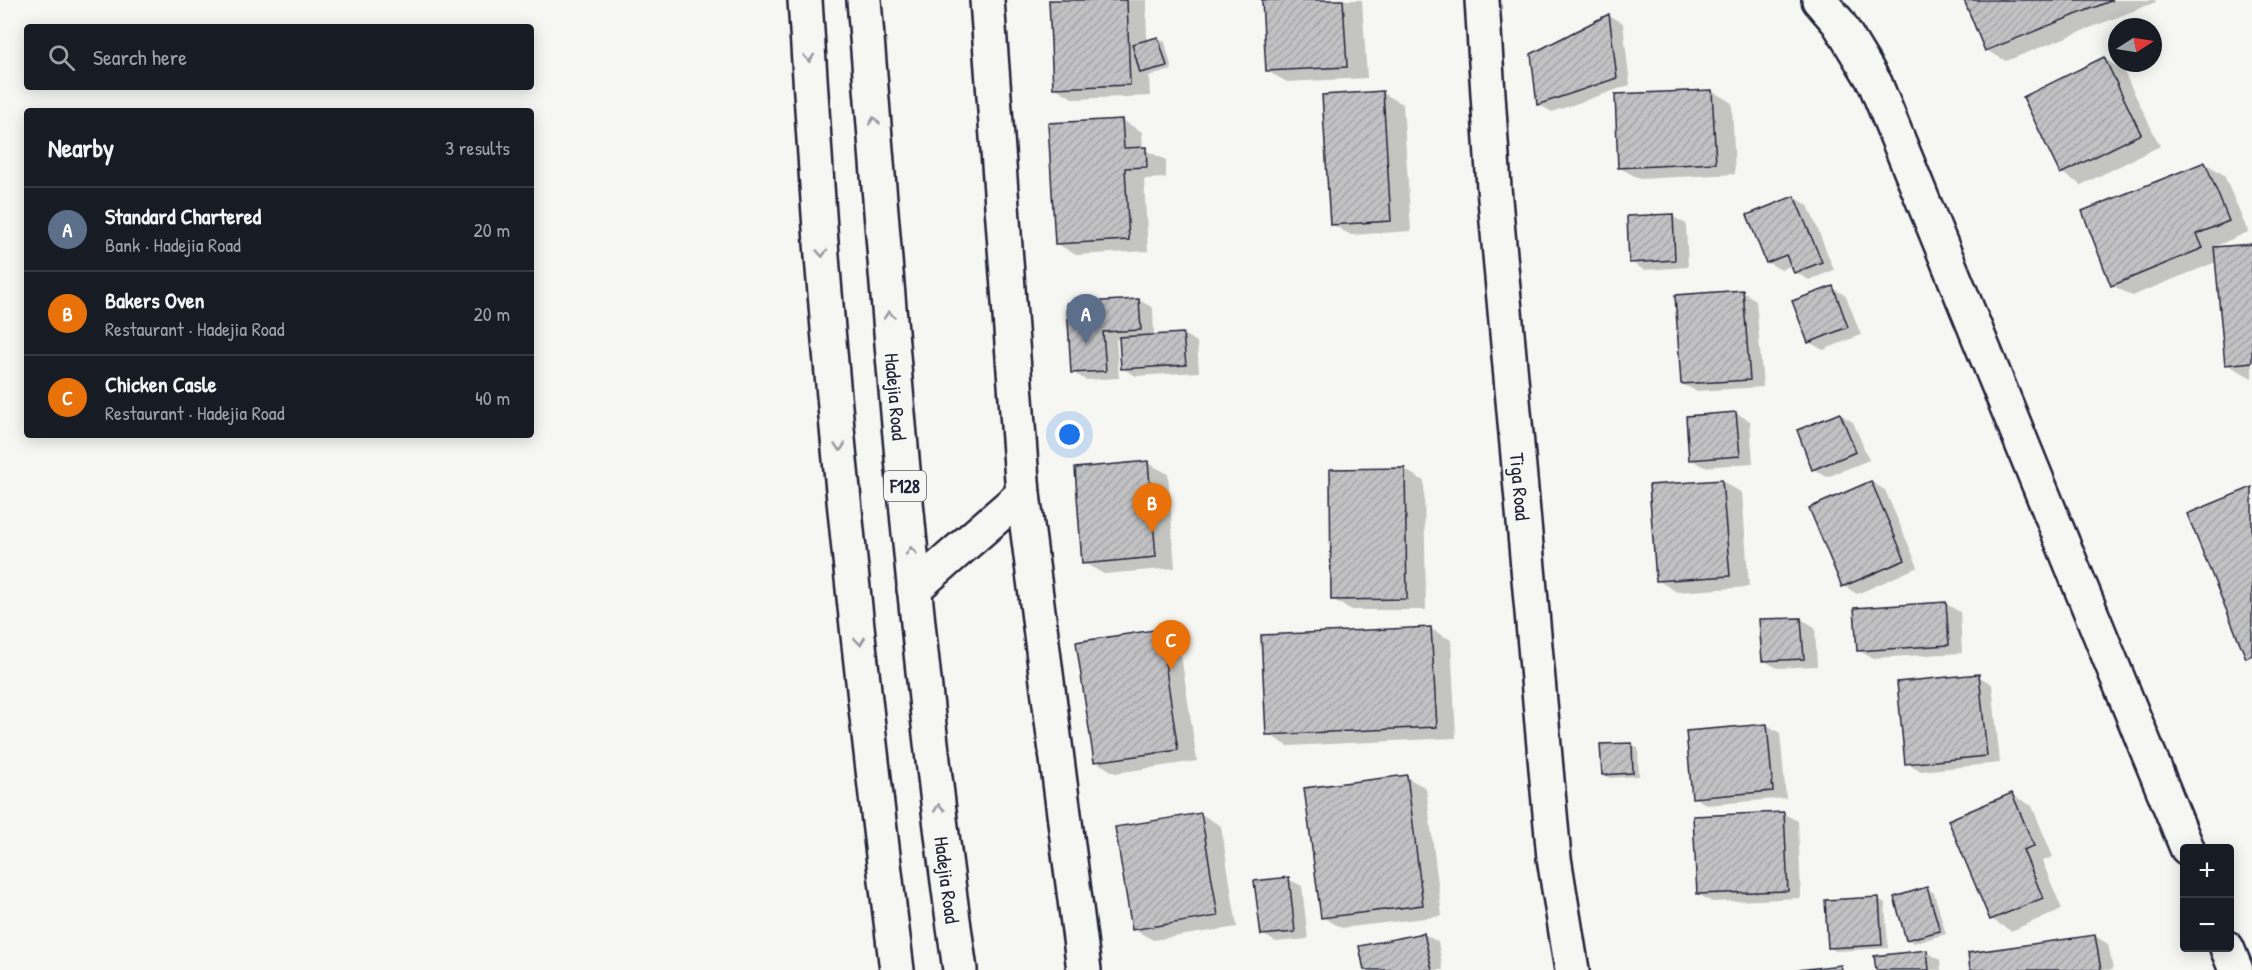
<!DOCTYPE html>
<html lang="en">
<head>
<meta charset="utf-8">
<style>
  :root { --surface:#171b24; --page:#242831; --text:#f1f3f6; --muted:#9ea1a6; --line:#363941; --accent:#d1495b }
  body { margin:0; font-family:"Patrick Hand",sans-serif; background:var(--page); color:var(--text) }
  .controls { position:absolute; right:18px; bottom:18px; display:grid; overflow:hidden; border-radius:6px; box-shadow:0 3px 15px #0003 }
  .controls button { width:54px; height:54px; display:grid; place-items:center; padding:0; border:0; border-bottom:2px solid var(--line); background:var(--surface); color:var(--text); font:30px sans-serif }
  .compass { position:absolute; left:2108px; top:18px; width:54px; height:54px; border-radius:50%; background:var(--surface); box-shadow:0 3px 15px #0003; rotate:78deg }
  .you { position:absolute; left:1070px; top:435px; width:21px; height:21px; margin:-15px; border:4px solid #fff; border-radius:50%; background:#1a73e8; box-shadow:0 0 0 9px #1a73e833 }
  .badge { display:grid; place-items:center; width:39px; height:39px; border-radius:50%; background:var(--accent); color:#fff; font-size:20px; font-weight:700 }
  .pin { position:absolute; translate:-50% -50px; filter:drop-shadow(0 2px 3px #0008) }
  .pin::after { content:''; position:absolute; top:32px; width:21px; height:18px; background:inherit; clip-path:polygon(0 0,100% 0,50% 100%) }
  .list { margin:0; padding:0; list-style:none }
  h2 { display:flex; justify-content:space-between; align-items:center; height:78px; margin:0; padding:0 24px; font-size:26px }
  h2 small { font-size:20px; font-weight:400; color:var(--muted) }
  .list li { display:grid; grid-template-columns:39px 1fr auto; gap:18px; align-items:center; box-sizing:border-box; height:84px; padding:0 24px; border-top:2px solid var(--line) }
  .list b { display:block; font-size:22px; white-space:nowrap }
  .list p { margin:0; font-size:20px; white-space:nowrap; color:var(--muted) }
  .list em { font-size:20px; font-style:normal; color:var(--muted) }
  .icon { flex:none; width:33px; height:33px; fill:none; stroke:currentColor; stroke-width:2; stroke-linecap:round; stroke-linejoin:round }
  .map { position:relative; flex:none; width:2252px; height:970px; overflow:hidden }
  .search { position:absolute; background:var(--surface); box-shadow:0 3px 15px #0003; left:24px; top:24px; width:510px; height:66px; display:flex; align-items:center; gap:15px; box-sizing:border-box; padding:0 21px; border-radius:6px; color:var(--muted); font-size:22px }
  .panel { position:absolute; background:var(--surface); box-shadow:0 3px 15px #0003; left:24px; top:108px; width:510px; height:330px; border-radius:6px }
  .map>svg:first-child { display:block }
</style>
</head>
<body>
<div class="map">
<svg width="2252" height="970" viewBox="0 0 2252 970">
  <defs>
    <pattern id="building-hatch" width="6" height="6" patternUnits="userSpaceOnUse" patternTransform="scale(1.5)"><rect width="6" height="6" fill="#c2c2c4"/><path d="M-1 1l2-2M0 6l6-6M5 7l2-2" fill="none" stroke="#a6a6a9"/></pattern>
  </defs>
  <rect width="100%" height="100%" fill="#f6f6f2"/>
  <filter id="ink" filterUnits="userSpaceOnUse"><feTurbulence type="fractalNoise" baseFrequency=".0167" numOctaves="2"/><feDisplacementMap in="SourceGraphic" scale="12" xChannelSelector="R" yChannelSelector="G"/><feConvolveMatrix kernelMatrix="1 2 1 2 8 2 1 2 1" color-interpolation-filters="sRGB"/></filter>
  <g filter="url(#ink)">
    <!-- shadow -->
    <g fill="#0003">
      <path d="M1050,0H1146L1147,41L1158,39L1165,42L1172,70L1149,76L1150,96L1074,99L1054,87Z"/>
      <path d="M1263,0H1362L1367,78L1287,82L1267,71Z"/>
      <path d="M1966,0H2155L2156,2L2006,61L1986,50Z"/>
      <path d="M1609,16L1623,23L1630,85L1552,112L1538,104L1532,55Z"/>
      <path d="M2104,59L2123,70L2160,146L2081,185L2062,173Z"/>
      <path d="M1712,91L1732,103L1735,174L1640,179L1620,168Z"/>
      <path d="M1383,93L1403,104L1411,231L1351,235L1331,224Z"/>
      <path d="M1122,120L1142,132L1143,149L1166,160V178L1144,179L1148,251L1076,255L1056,243Z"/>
      <path d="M2205,163L2224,175L2248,232L2216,246L2217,248L2252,245V378L2226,364L2216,262L2132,296L2112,285Z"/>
      <path d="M1794,197L1808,205L1834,270L1809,280L1795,272L1792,265L1781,270L1767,262Z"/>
      <path d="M1672,216L1686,224L1688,267L1644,270L1631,262Z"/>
      <path d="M1833,288L1846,296L1861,335L1823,350L1809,342Z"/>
      <path d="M1743,292L1756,300L1763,387L1696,391L1682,384Z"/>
      <path d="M1139,300L1153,308L1154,336L1183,334L1197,342L1199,372L1136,376L1122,368L1120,339H1116L1119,378L1086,380L1072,372L1068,305Z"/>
      <path d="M1736,413L1750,421L1753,463L1704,467L1690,459Z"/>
      <path d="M1840,414L1853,422L1869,460L1827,477L1813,469Z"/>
      <path d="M1148,463L1168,474L1175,568L1104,574L1084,563Z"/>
      <path d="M1404,469L1424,481L1426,610H1352L1332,599Z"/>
      <path d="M1722,481L1742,493L1749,587L1677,592L1657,580Z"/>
      <path d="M1871,482L1885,490L1918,567L1857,594L1844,586Z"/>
      <path d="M1946,604L1960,612L1962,653L1872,658L1858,650Z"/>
      <path d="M1801,619L1815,627L1817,666L1777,668L1763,660Z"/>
      <path d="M1431,629L1451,640L1456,738L1288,746L1268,734Z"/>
      <path d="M1160,631L1179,642L1197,761L1115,773L1095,761Z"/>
      <path d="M1978,676L1992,684L2000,763L1920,771L1907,763Z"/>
      <path d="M1767,725L1780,733L1786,798L1707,805L1694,797Z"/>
      <path d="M1632,744L1638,748L1639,776L1610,778L1603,774Z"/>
      <path d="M1406,777L1426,788L1442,916L1342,928L1322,917Z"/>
      <path d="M2012,795L2032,806L2053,857L2042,861L2062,909L2011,931L1991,919Z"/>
      <path d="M1201,814L1221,826L1237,927L1153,940L1133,929Z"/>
      <path d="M1784,814L1798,821L1801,898L1712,902L1698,894Z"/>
      <path d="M1288,879L1302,886L1308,939L1276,942L1262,934Z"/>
      <path d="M1927,889L1934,893L1946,934L1914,943L1908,939Z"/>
      <path d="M1879,899L1885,903L1888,948L1836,951L1829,947Z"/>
      <path d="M1424,934L1438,942L1443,970H1366Z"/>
      <path d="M2095,936L2108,944L2113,970H1972Z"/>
      <path d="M1927,952L1940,960L1941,970H1877Z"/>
    </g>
    <!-- building -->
    <g fill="url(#building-hatch)" stroke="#22223b" stroke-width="1.5">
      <path d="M1049,0H1127L1130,85L1053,88Z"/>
      <path d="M1262,0H1343L1347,67L1266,71Z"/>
      <path d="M1964,0H2113L1985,51Z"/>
      <path d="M1609,14L1617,78L1537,105L1531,54Z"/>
      <path d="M1158,37L1167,66L1140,73L1132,44Z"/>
      <path d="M2104,57L2141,134L2060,174L2023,97Z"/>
      <path d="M1712,90L1716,163L1618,168L1615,94Z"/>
      <path d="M1383,91L1391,221L1330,225L1322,95Z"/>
      <path d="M1122,119L1124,148L1146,147L1147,167L1125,168L1129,240L1055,244L1048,123Z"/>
      <path d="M2205,162L2229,221L2197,234L2203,248L2111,286L2082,211Z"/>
      <path d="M1794,196L1822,262L1794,273L1786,255L1766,263L1747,215Z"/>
      <path d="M1673,214L1675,260L1629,263L1627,216Z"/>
      <path d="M2252,244V362L2225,365L2214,247Z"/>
      <path d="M1833,286L1848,327L1808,343L1792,301Z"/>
      <path d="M1743,290L1750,380L1681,384L1675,295Z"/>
      <path d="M1139,299L1141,330L1103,332L1106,371L1071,373L1067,303Z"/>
      <path d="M1183,333L1186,365L1121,369L1119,337Z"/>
      <path d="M1736,412L1740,456L1689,460L1686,416Z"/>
      <path d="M1840,413L1856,452L1812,470L1797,430Z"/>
      <path d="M1148,461L1156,557L1082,564L1075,468Z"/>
      <path d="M1405,468L1407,599L1331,600L1330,469Z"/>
      <path d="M1722,480L1730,576L1656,581L1649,485Z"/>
      <path d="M1871,481L1905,560L1842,587L1809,508Z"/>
      <path d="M2252,487V655L2246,658L2187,514Z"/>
      <path d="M1946,602L1949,645L1857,651L1854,608Z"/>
      <path d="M1801,618L1804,659L1762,661L1759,619Z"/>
      <path d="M1431,627L1437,727L1266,735L1261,635Z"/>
      <path d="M1160,629L1178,750L1094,762L1076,642Z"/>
      <path d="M1979,674L1987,756L1905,764L1897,682Z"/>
      <path d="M1767,724L1773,791L1692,798L1686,731Z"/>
      <path d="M1632,743L1633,773L1602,775L1600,744Z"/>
      <path d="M1407,775L1423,905L1321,918L1304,788Z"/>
      <path d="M2012,793L2034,846L2023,850L2043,898L1990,920L1948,820Z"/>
      <path d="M1784,812L1788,891L1697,894L1693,816Z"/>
      <path d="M1201,813L1218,916L1132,930L1115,827Z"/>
      <path d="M1289,877L1295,932L1261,935L1254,881Z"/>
      <path d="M1927,887L1940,931L1906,940L1894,897Z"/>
      <path d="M1879,897L1882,945L1828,948L1825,900Z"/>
      <path d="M1424,933L1432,970H1364L1359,946Z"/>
      <path d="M2095,935L2101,970H1970L1968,953Z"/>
      <path d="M1927,950L1929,970H1876L1874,956Z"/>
      <path d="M1841,965L1842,970H1798Z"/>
    </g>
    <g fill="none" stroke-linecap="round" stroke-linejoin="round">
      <defs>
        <g id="minor">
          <path d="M987,0L1023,494L1084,970"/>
          <path id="s1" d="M1482,0L1494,188L1554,858L1572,970"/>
          <path d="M1819,0L1838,22L1875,83L2187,848"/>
          <path d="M914,589L1023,494"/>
          <path d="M2227,948L2236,970"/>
        </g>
        <g id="major">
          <path d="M805,0C811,90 816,179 823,269C842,503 868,737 897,970"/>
          <path id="s2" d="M864,0C890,324 914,648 960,970"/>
        </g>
      </defs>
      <!-- minor casing -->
      <use href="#minor" stroke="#22223b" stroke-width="38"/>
      <!-- major casing -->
      <use href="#major" stroke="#22223b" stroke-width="38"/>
      <!-- minor -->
      <use href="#minor" stroke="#f6f6f2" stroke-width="33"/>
      <!-- major -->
      <use href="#major" stroke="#f6f6f2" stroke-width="33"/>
    </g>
    <!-- one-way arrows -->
    <defs><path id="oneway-chevron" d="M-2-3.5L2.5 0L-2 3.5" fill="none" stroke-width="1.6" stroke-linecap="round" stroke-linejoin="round" transform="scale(1.5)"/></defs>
    <g stroke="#9797a0">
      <use href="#oneway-chevron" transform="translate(809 58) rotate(86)"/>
      <use href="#oneway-chevron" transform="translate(874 121) rotate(-95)"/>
      <use href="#oneway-chevron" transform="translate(822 253) rotate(86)"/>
      <use href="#oneway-chevron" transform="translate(889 315) rotate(-95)"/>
      <use href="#oneway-chevron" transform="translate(840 447) rotate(85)"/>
      <use href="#oneway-chevron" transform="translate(911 551) rotate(-95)"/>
      <use href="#oneway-chevron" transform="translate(860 641) rotate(84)"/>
      <use href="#oneway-chevron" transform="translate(939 808) rotate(-96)"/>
    </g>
  </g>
  <g text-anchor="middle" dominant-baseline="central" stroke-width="4.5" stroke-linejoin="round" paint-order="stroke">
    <!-- shield labels -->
    <rect fill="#f6f6f2" stroke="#626272" stroke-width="1.5" x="884" y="471" width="42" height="30" rx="4.5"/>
    <g font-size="18" font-weight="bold" fill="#22223b">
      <text x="905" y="486">F128</text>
    </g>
    <!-- street labels -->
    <g font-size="20" fill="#22223b" stroke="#f6f6f2">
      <text stroke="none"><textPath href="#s2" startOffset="398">Hadejia Road</textPath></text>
      <text stroke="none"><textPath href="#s1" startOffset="488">Tiga Road</textPath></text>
      <text stroke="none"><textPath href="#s2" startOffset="884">Hadejia Road</textPath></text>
    </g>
  </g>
</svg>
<div class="controls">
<button>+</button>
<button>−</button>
</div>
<svg class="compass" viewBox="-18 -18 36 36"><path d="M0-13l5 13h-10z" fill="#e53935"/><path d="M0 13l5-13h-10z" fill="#9ea1a6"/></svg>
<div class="you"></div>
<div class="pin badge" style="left:1086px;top:344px;background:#5c6f8a">A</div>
<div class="pin badge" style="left:1152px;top:533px;background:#e8710a">B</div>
<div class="pin badge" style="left:1171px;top:670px;background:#e8710a">C</div>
<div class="search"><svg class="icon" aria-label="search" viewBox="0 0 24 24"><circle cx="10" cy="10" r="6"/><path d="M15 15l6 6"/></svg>Search here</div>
<section class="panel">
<h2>Nearby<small>3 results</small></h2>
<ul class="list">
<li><span class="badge" style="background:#5c6f8a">A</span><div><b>Standard Chartered</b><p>Bank · Hadejia Road</p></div><em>20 m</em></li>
<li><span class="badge" style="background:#e8710a">B</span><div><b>Bakers Oven</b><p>Restaurant · Hadejia Road</p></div><em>20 m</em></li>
<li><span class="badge" style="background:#e8710a">C</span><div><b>Chicken Casle</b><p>Restaurant · Hadejia Road</p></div><em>40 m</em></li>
</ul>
</section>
</div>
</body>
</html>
